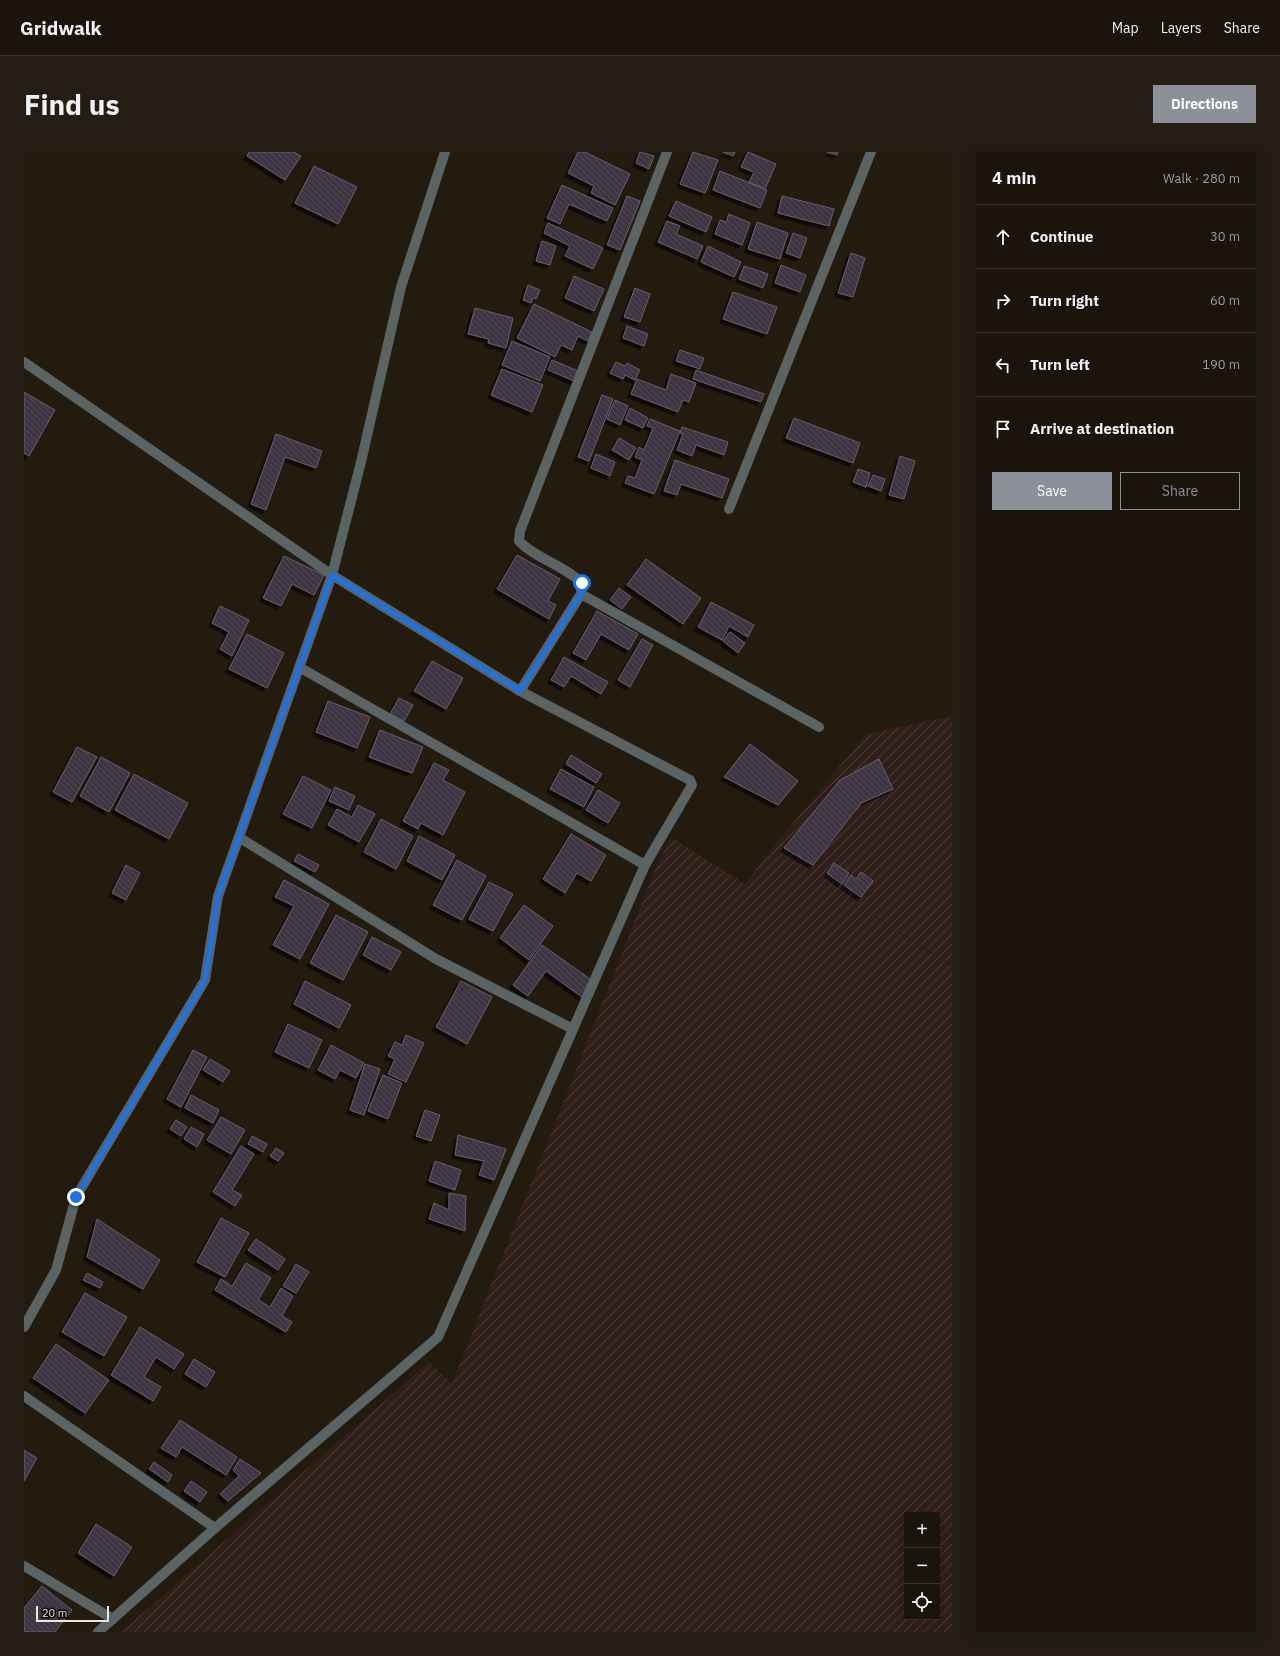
<!DOCTYPE html>
<html lang="en">
<head>
<meta charset="utf-8">
<style>
  :root { --surface:#1a140a; --page:#231d13; --text:#f1f3f6; --muted:#9f9e9c; --line:#38332b; --accent:#8c9099 }
  body { margin:0; font-family:"IBM Plex Sans",sans-serif; background:var(--page); color:var(--text) }
  .controls { position:absolute; right:12px; bottom:12px; display:grid; overflow:hidden; border-radius:0px; box-shadow:0 4px 16px #0002 }
  .controls button { width:36px; height:36px; display:grid; place-items:center; padding:0; border:0; border-bottom:1px solid var(--line); background:var(--surface); color:var(--text); font:20px sans-serif }
  .scale { position:absolute; left:12px; bottom:10px; width:73px; box-sizing:border-box; padding-left:4px; border:2px solid #ebe5dc; border-top:0; font-size:11px; line-height:14px; white-space:nowrap; color:#ebe5dc; -webkit-text-stroke:3px #0a0603; paint-order:stroke }
  .stop { position:absolute; width:12px; height:12px; margin:-9px; border:3px solid #1a73e8; border-radius:50%; background:#fff }
  .stop.end { background:#1a73e8; border-color:#fff; box-shadow:0 1px 4px #0008 }
  .list { margin:0; padding:0; list-style:none }
  h2 { display:flex; justify-content:space-between; align-items:center; height:52px; margin:0; padding:0 16px; font-size:17px }
  h2 small { font-size:13px; font-weight:400; color:var(--muted) }
  .list li { display:grid; grid-template-columns:26px 1fr auto; gap:12px; align-items:center; box-sizing:border-box; height:64px; padding:0 16px; border-top:1px solid var(--line) }
  .list b { display:block; font-size:15px; white-space:nowrap }
  .list em { font-size:13px; font-style:normal; color:var(--muted) }
  .actions { display:flex; gap:8px; padding:12px 16px }
  .actions a { flex:1; padding:9px 0; border:1px solid var(--accent); border-radius:0px; text-align:center; font-size:14px; color:var(--accent) }
  .actions .main { background:var(--accent); color:#fff }
  .icon { flex:none; width:22px; height:22px; fill:none; stroke:currentColor; stroke-width:2; stroke-linecap:round; stroke-linejoin:round }
  .map { position:relative; flex:none; width:928px; height:1480px; overflow:hidden; border-radius:0px }
  header { display:flex; align-items:center; gap:24px; box-sizing:border-box; height:56px; padding:0 20px; background:var(--surface); border-bottom:1px solid var(--line) }
  header strong { font-size:19px }
  nav { display:flex; gap:22px; margin-inline-start:auto; font-size:14px }
  .intro { display:flex; align-items:center; justify-content:space-between; box-sizing:border-box; height:96px; padding:0 24px }
  h1 { margin:0; font-size:28px }
  .button { padding:10px 18px; border-radius:0px; background:var(--accent); color:#fff; font-size:14px; font-weight:700 }
  main { display:flex; gap:24px; padding:0 24px }
  aside { flex:1; background:var(--surface); border-radius:0px; box-shadow:0 4px 16px #0002 }
  .map>svg:first-child { display:block }
</style>
</head>
<body>
<header>
<strong>Gridwalk</strong>
<nav><a>Map</a><a>Layers</a><a>Share</a></nav>
</header>
<div class="intro"><h1>Find us</h1><a class="button">Directions</a></div>
<main>
<div class="map">
<svg width="928" height="1480" viewBox="0 0 928 1480">
  <defs>
    <pattern id="industrial-furrows" width="10" height="10" patternUnits="userSpaceOnUse"><rect width="10" height="10" fill="#301e19"/><path d="M-1 1l2-2M0 10L10 0M9 11l2-2" fill="none" stroke="#4e3f3a"/></pattern>
    <pattern id="building-back-hatch" width="6" height="6" patternUnits="userSpaceOnUse"><rect width="6" height="6" fill="#3c3443"/><path d="M-1 5l2 2M0 0l6 6M5-1l2 2" fill="none" stroke="#4f4855"/></pattern>
    <filter id="shadow"><feDropShadow dx="-3.5" dy="3.5" stdDeviation="0" flood-color="#0009"/></filter>
  </defs>
  <rect width="100%" height="100%" fill="#231b0d"/>
  <!-- industrial -->
  <path fill="url(#industrial-furrows)" fill-rule="evenodd" d="M928,564V813L838,757L928,814V1480H97L405,1210L428,1232L632,715L647,685L721,732L746,699L842,582ZM883,1363H913V1465H883Z"/>
  <!-- building -->
  <g fill="url(#building-back-hatch)" stroke="#675e6f" filter="url(#shadow)">
    <path d="M225,0H270L277,4L261,28L223,4Z"/>
    <path d="M554,0H561L606,22L591,53L567,41L570,34L544,21Z"/>
    <path d="M616,0L630,4L625,17L612,11Z"/>
    <path d="M669,0L694,8L681,41L656,32Z"/>
    <path d="M699,0H711L709,4Z"/>
    <path d="M724,0L752,12L741,37L725,30L730,20L717,15Z"/>
    <path d="M803,0H814L813,3Z"/>
    <path d="M290,14L333,35L314,72L271,51Z"/>
    <path d="M696,19L743,38L736,56L689,38Z"/>
    <path d="M538,33L589,56L583,69L545,52L536,72L523,66Z"/>
    <path d="M603,44L616,49L596,98L583,93Z"/>
    <path d="M758,44L810,57L805,74L754,61Z"/>
    <path d="M652,49L688,65L682,80L645,64Z"/>
    <path d="M705,62L726,71L718,93L691,82L696,68L702,70Z"/>
    <path d="M643,69L656,74L652,82L679,94L673,107L634,90Z"/>
    <path d="M733,70L764,81L756,107L724,97Z"/>
    <path d="M524,71L579,96L569,117L541,104L546,94L520,81Z"/>
    <path d="M769,81L783,86L776,106L762,101Z"/>
    <path d="M518,89L532,94L526,113L512,109Z"/>
    <path d="M684,94L717,110L710,125L677,110Z"/>
    <path d="M827,101L841,106L829,145L814,141Z"/>
    <path d="M757,113L782,123L776,140L751,131Z"/>
    <path d="M720,114L744,122L739,136L715,127Z"/>
    <path d="M550,124L580,137L570,159L541,146Z"/>
    <path d="M504,133L516,138L512,147L509,146L507,151L499,148Z"/>
    <path d="M611,136L626,142L616,170L600,165Z"/>
    <path d="M709,140L753,155L743,182L699,167Z"/>
    <path d="M510,152L568,180L564,189L554,184L548,198L537,193L531,205L493,186Z"/>
    <path d="M451,156L489,166L482,196L464,191L465,187L444,182Z"/>
    <path d="M603,174L624,182L620,194L599,186Z"/>
    <path d="M488,189L526,205L516,229L478,213Z"/>
    <path d="M656,198L680,206L676,217L652,209Z"/>
    <path d="M528,208L554,219L550,229L524,218Z"/>
    <path d="M592,210L601,214L603,211L616,218L611,228L601,223L599,227L586,221Z"/>
    <path d="M478,217L519,233L508,260L467,243Z"/>
    <path d="M672,218L740,242L737,250L669,227Z"/>
    <path d="M647,222L672,231L665,250L659,248L654,260L607,242L613,227L642,238Z"/>
    <path d="M0,240L31,258L5,304L0,301Z"/>
    <path d="M578,243L589,247L565,309L554,305Z"/>
    <path d="M591,248L604,254L596,273L583,267Z"/>
    <path d="M606,256L624,266L619,276L601,268Z"/>
    <path d="M770,266L836,291L829,311L762,286Z"/>
    <path d="M626,267L656,279L630,342L601,331L604,324L611,326L618,308L611,305L615,295L620,298L629,276L623,274Z"/>
    <path d="M658,275L704,290L700,303L672,293L668,304L653,298L659,282L656,281Z"/>
    <path d="M252,282L298,299L292,316L261,305L242,358L227,352Z"/>
    <path d="M595,286L612,296L605,308L588,298Z"/>
    <path d="M572,302L591,310L586,324L567,316Z"/>
    <path d="M876,304L891,309L880,347L865,343Z"/>
    <path d="M651,308L705,327L698,346L657,332L653,343L640,339Z"/>
    <path d="M834,317L846,321L842,335L829,330Z"/>
    <path d="M849,323L861,327L857,339L844,334Z"/>
    <path d="M493,403L536,427L524,449L532,453L525,467L473,437Z"/>
    <path d="M260,404L300,423L290,443L268,432L257,454L239,446Z"/>
    <path d="M622,407L677,446L659,472L603,433Z"/>
    <path d="M595,436L607,445L598,457L586,448Z"/>
    <path d="M687,450L730,473L724,485L705,474L698,488L674,475Z"/>
    <path d="M196,454L225,468L208,504L196,497L205,480L188,471Z"/>
    <path d="M573,459L614,482L605,498L577,482L562,508L549,501Z"/>
    <path d="M706,480L721,491L714,501L699,489Z"/>
    <path d="M223,482L260,501L243,536L205,517Z"/>
    <path d="M618,487L629,493L606,535L594,528Z"/>
    <path d="M540,505L584,530L577,542L547,524L540,535L527,528Z"/>
    <path d="M408,509L439,526L422,557L390,539Z"/>
    <path d="M375,546L389,553L380,569L366,562Z"/>
    <path d="M304,549L346,565L333,596L292,580Z"/>
    <path d="M356,578L399,595L388,621L345,605Z"/>
    <path d="M726,592L774,629L754,653L700,625Z"/>
    <path d="M53,595L73,605L48,650L29,640Z"/>
    <path d="M547,603L578,622L572,631L542,612Z"/>
    <path d="M77,605L106,621L85,660L56,644Z"/>
    <path d="M855,607L869,637L837,651L789,713L760,696L816,628Z"/>
    <path d="M410,611L425,618L419,628L441,640L419,683L397,671L394,677L379,669Z"/>
    <path d="M537,617L570,635L560,655L526,637Z"/>
    <path d="M110,622L164,651L145,687L91,658Z"/>
    <path d="M279,624L307,638L288,676L259,662Z"/>
    <path d="M311,635L331,644L325,658L305,649Z"/>
    <path d="M574,638L596,651L584,671L562,658Z"/>
    <path d="M334,653L351,662L335,690L304,673L313,657L328,665Z"/>
    <path d="M357,667L389,684L372,717L340,700Z"/>
    <path d="M547,682L582,703L567,729L553,721L541,741L519,727Z"/>
    <path d="M395,684L431,703L418,728L383,709Z"/>
    <path d="M274,702L295,713L291,720L270,709Z"/>
    <path d="M433,708L462,724L438,768L409,753Z"/>
    <path d="M810,711L825,721L818,732L803,721Z"/>
    <path d="M102,713L116,721L102,748L88,741Z"/>
    <path d="M837,720L849,729L837,745L820,733L827,723L832,727Z"/>
    <path d="M260,728L305,752L276,807L249,793L270,754L251,745Z"/>
    <path d="M465,730L489,742L469,779L445,767Z"/>
    <path d="M500,753L529,774L505,808L476,786Z"/>
    <path d="M312,763L344,780L319,828L286,811Z"/>
    <path d="M348,785L377,800L367,818L339,803Z"/>
    <path d="M518,793L569,829L558,845L522,819L504,844L489,833Z"/>
    <path d="M281,829L327,853L315,876L270,852Z"/>
    <path d="M437,829L468,845L443,892L412,875Z"/>
    <path d="M264,872L298,888L285,916L251,900Z"/>
    <path d="M382,883L400,891L382,930L364,922L371,907L364,904L371,890L378,893Z"/>
    <path d="M307,893L340,911L332,926L316,918L311,927L294,918Z"/>
    <path d="M169,898L183,905L157,955L143,947Z"/>
    <path d="M186,907L206,919L199,930L179,918Z"/>
    <path d="M341,912L356,917L340,963L326,958Z"/>
    <path d="M359,923L378,931L364,967L344,959Z"/>
    <path d="M167,943L195,958L189,971L161,956Z"/>
    <path d="M401,958L416,963L407,989L392,984Z"/>
    <path d="M197,965L221,978L207,1002L183,988Z"/>
    <path d="M152,968L163,975L157,984L146,977Z"/>
    <path d="M167,975L180,982L173,995L160,987Z"/>
    <path d="M434,983L482,997L470,1028L455,1023L460,1009L431,1003Z"/>
    <path d="M228,984L243,992L239,1000L224,992Z"/>
    <path d="M217,994L230,1002L208,1038L218,1043L211,1054L189,1040Z"/>
    <path d="M252,996L260,1001L254,1009L246,1004Z"/>
    <path d="M411,1009L437,1018L431,1038L405,1029Z"/>
    <path d="M425,1041L442,1044L441,1079L405,1067L410,1051L425,1058Z"/>
    <path d="M197,1066L225,1081L201,1125L173,1110Z"/>
    <path d="M73,1067L136,1108L119,1137L63,1105Z"/>
    <path d="M232,1087L261,1107L254,1118L224,1098Z"/>
    <path d="M222,1111L247,1126L234,1148L246,1155L257,1136L269,1144L258,1164L268,1170L262,1180L191,1138L197,1127L208,1134Z"/>
    <path d="M272,1112L285,1120L272,1141L259,1134Z"/>
    <path d="M63,1121L79,1130L76,1136L59,1128Z"/>
    <path d="M61,1141L103,1165L80,1204L38,1180Z"/>
    <path d="M116,1175L160,1202L150,1217L132,1205L120,1225L137,1235L129,1249L87,1223Z"/>
    <path d="M32,1192L85,1228L61,1261L9,1226Z"/>
    <path d="M170,1207L191,1220L182,1235L161,1222Z"/>
    <path d="M156,1268L213,1305L202,1323L158,1295L152,1305L137,1296Z"/>
    <path d="M0,1298L13,1306L0,1329Z"/>
    <path d="M216,1307L237,1321L204,1349L196,1342L215,1324L209,1318Z"/>
    <path d="M130,1310L148,1323L144,1330L125,1317Z"/>
    <path d="M167,1329L183,1340L176,1350L160,1339Z"/>
    <path d="M72,1372L108,1395L90,1424L54,1401Z"/>
    <path d="M18,1434L48,1458L31,1480H0V1456Z"/>
  </g>
  <g fill="none" stroke-linecap="round" stroke-linejoin="round">
    <!-- minor -->
    <g stroke="#5a6464" stroke-width="10">
      <path d="M643,0L496,379L495,389C512,407 540,413 558,431L557,442L795,575"/>
      <path d="M0,210L308,423L337,310L377,135L421,0"/>
      <path d="M705,357L847,0"/>
      <path d="M275,515L621,713"/>
      <path d="M496,539L557,442"/>
      <path d="M216,686L412,807L549,877"/>
      <path d="M0,1175L32,1118L52,1045L181,828L194,744L308,423L496,539L666,628L668,633L621,713L414,1185L191,1376L74,1480"/>
      <path d="M0,1244L191,1376"/>
      <path d="M0,1414L89,1467"/>
    </g>
  </g>
  <g fill="none" stroke-linecap="round" stroke-linejoin="round">
    <!-- route -->
    <path stroke="#1a73e8" stroke-width="5" d="M52,1045L181,828L194,744L308,423L496,539L557,442L558,431"/>
  </g>
</svg>
<div class="controls">
<button>+</button>
<button>−</button>
<button><svg class="icon" aria-label="locate" viewBox="0 0 24 24"><circle cx="12" cy="12" r="6"/><path d="M12 2v4M12 18v4M2 12h4M18 12h4"/></svg></button>
</div>
<div class="scale">20 m</div>
<div class="stop" style="left:558px;top:431px"></div>
<div class="stop end" style="left:52px;top:1045px"></div>
</div>
<aside>
<h2>4 min<small>Walk · 280 m</small></h2>
<ul class="list">
<li><svg class="icon" aria-label="ahead" viewBox="0 0 24 24"><path d="M12 20V5M6 11l6-6 6 6"/></svg><div><b>Continue</b></div><em>30 m</em></li>
<li><svg class="icon" aria-label="right" viewBox="0 0 24 24"><path d="M7 20v-9h11M14 6l5 5-5 5"/></svg><div><b>Turn right</b></div><em>60 m</em></li>
<li><svg class="icon" aria-label="left" viewBox="0 0 24 24"><path d="M17 20v-9H6M10 6l-5 5 5 5"/></svg><div><b>Turn left</b></div><em>190 m</em></li>
<li><svg class="icon" aria-label="arrive" viewBox="0 0 24 24"><path d="M6 21V4h12l-3 4 3 4H6"/></svg><div><b>Arrive at destination</b></div></li>
</ul>
<div class="actions"><a class="main">Save</a><a>Share</a></div>
</aside>
</main>
</body>
</html>
